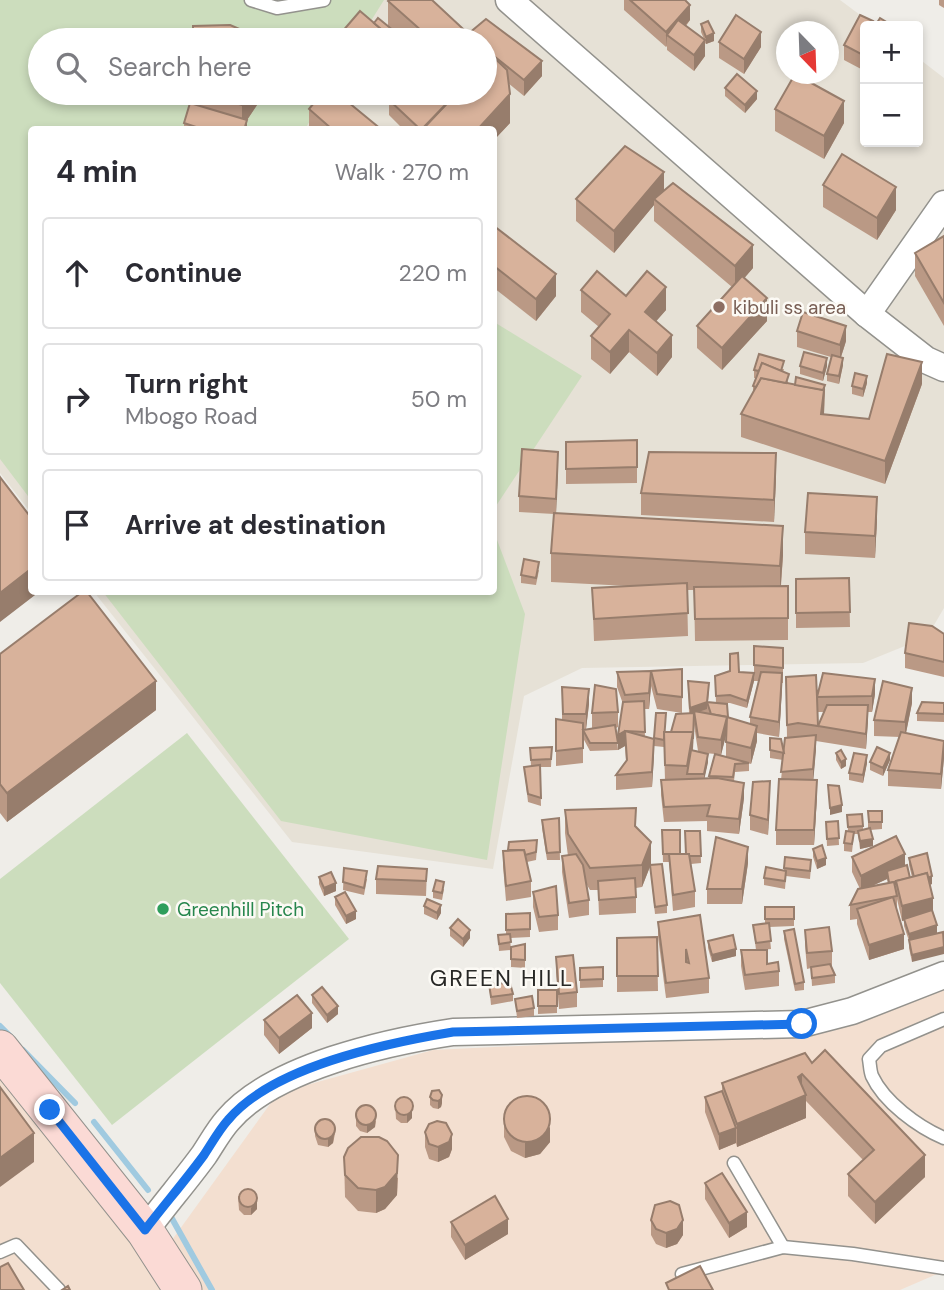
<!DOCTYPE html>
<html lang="en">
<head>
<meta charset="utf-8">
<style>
  :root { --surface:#fff; --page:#f2f2f3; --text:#2b2b33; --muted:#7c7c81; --line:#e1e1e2 }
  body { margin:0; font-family:"DM Sans",sans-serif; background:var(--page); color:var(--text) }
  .controls { position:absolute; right:21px; top:21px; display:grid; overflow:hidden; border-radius:7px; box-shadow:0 4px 10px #0003 }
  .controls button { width:63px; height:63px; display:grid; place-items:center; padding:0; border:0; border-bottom:2px solid var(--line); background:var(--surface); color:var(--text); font:35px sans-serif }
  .compass { position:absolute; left:776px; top:21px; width:63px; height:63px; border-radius:50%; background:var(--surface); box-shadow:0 4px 10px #0003; rotate:157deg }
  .stop { position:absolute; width:21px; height:21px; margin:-16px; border:5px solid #1a73e8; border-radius:50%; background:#fff }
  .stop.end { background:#1a73e8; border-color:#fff; box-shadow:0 2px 7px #0008 }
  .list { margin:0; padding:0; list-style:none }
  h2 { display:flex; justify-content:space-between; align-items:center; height:91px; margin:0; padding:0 28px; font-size:30px }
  h2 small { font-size:23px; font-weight:400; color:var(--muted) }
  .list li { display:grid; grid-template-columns:46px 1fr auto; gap:21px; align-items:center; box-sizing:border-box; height:112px; margin:0 14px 14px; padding:0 14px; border:2px solid var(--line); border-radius:7px }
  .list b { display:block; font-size:26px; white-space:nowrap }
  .list p { margin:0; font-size:23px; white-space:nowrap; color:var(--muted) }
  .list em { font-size:23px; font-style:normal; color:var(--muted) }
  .icon { flex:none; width:38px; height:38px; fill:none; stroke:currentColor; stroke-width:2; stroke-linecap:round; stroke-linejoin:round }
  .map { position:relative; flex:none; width:944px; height:1290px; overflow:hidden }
  .search { position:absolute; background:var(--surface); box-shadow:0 4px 10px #0003; left:28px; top:28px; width:469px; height:77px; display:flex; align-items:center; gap:18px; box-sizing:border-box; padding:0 24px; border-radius:38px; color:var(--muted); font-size:26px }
  .panel { position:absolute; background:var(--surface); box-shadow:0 4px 10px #0003; left:28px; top:126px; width:469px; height:469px; border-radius:7px }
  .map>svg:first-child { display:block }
</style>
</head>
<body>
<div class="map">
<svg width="944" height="1290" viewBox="0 0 944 1290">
  <rect width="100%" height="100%" fill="#efede8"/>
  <!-- built -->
  <path fill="#e6e1d6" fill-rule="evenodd" d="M0,0H840L875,26H865V142H918V58L944,78V608L927,637L863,663L582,668L524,696L493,869L292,842L94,592H494V130H32L31,513L0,473ZM786,32H828V74H786ZM40,40H485V93H40Z"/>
  <!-- industrial -->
  <path fill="#f3dfd0" d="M944,984V1271L900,1290H0V1075L159,1258L278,1093L433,1050L833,1031Z"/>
  <!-- green -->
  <g fill="#ccddbd">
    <path d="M0,0H384L359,40H40V93H327L305,129L32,130L31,500L0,459Z"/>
    <path d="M494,322L582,376L494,509Z"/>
    <path d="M494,532L525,614L487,860L281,821L103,592H494Z"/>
    <path d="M187,733L349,939L112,1125L0,983V879Z"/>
  </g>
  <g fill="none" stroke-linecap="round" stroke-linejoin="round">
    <!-- stream -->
    <g stroke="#a0cae0" stroke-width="6">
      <path d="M0,1026L11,1037"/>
      <path d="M23,1050L75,1103"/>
      <path d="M94,1122L148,1190"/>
      <path d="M170,1215L212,1290"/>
    </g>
    <defs>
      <g id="lane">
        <path d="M251,0L277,8L324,0"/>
        <path d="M944,1019L881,1046L869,1059C870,1064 870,1071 872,1076C884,1102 918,1127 944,1138"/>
        <path d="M734,1163L783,1247"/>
        <path d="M0,1252L16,1245L59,1290"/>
        <path d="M682,1274L783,1247L853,1254L944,1268"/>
      </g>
      <g id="street">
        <path d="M509,0L867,314L926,360L944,368"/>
        <path d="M867,314L944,204"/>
        <path d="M145,1231C164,1205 185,1181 204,1155C212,1143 219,1130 228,1120C273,1067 387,1042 453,1032L802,1024L852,1011L944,975"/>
      </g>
      <path id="secondary" d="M0,1049L145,1231L183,1290"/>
    </defs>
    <!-- lane casing -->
    <use href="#lane" stroke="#93928d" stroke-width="15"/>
    <!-- street casing -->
    <use href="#street" stroke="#93928d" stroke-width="29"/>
    <!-- secondary casing -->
    <use href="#secondary" stroke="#93928d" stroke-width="39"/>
    <!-- lane -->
    <use href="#lane" stroke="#fff" stroke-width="12"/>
    <!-- street -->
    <use href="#street" stroke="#fff" stroke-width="26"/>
    <!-- secondary -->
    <use href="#secondary" stroke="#fbdad5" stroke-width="37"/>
  </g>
  <!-- wall -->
  <g fill="#ba9985" fill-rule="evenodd">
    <path d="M389,0H432L468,34L486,19L542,61V76L524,96L508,83L510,94V123L494,140V130H404L389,115V100L396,93H436L447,103L457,93H485V40H335L360,11L374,23L378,18L388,26V1Z"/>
    <path d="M624,0H685L690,20L686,26L704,39L701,32V24L714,41L706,44L705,43V56L694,71L667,50V46L666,47L624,10Z"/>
    <path d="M939,0H944V8L939,5Z"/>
    <path d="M860,15L873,21V26H865V62L861,69L844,60V45Z"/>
    <path d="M719,42L761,47L744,74L719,58Z"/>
    <path d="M725,88L757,99L745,113L725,96Z"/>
    <path d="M195,93H265L247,120V130H184V123L195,104Z"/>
    <path d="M358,93H373L367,100Z"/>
    <path d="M309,109L382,130H309Z"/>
    <path d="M775,109L844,123L824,159L775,131Z"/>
    <path d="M823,185L896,210L877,240L823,207Z"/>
    <path d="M664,191L753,268L744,278L767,321L722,370L697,348V326L732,287L654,221V205L614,253L576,221V199Z"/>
    <path d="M494,226L556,296L536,321L494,288Z"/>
    <path d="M944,236V326L915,276V253Z"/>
    <path d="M581,290L626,296L666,310L656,321L672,357L657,376L629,352L610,374L591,359V336L599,327L581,312Z"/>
    <path d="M797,331L846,341L841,357L843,365L839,384L827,381V374L831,357L797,347Z"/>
    <path d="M800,366H827L823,381L800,374Z"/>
    <path d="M784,369L783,372L789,384L825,385L824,414L869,419L922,384L885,484L741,437V414L753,394V386L756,378H754V370Z"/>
    <path d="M867,383L863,397L852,394V386Z"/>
    <path d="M637,440V483L566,484V442Z"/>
    <path d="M558,467L556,513L783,555L781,586H788V640L695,641L694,590H687L688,636L594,641L592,588L628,586L551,582V553L554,514L519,512V496Z"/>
    <path d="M776,475L774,522L641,515V493Z"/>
    <path d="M877,519L875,558L805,554V532Z"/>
    <path d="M539,570L536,585L521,583V575Z"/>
    <path d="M849,578L850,627L796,628V579Z"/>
    <path d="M944,634V677L905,668V653Z"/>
    <path d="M754,646L783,648V683H782L779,737L757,733V741L751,764L732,758L749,763V771L735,772L734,781L744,798L739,834L707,831V821L664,822L661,795V780H665L664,747L654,746L652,787L616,790V775L626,761L625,746L618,750L623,704L617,687V672L682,669V713L657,709L651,686L649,709H644L645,737L654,739L656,713L665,732H671L689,713L688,681L709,691L708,702L716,703L715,676L739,672L754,673ZM754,681H759L750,717V724L728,717L721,703H730L747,708ZM694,725L698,751L693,750ZM726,734V757L721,755ZM705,753L715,754L709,778H704L708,762Z"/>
    <path d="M0,654L156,710L7,822L0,813Z"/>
    <path d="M786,677L817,697L875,694L872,712H868L866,749L816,741L813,780L817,795L814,845H776V830L783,760L770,758V738L784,750L787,738ZM818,712H824L818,726Z"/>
    <path d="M562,687L589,704L586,729H583V730L598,728H592V713L618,712V727L616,728L618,750L590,751L583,738V763L556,766V719L562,720Z"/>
    <path d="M912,703L906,733L944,741V758L941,789L888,786V770L900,737L874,736V720Z"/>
    <path d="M944,703V722L917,721V713Z"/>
    <path d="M552,747L551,767H540L541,806L528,802L524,767L531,766L530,748Z"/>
    <path d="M836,753L846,766L841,769L836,760Z"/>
    <path d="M890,760L883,776L870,770V762Z"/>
    <path d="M867,763L863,783L849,780V773Z"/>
    <path d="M770,796L768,835L750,830V815Z"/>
    <path d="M565,810L636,826L651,864L642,887L636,888V913L599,915L598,890H590L587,885L589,900V915L569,918L562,872V856H568L565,833Z"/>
    <path d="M868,811H882V829L870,830L873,846L860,849L858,834H854L852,852L844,851V843L848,831L847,815L863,826V830L868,829Z"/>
    <path d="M559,818L560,860H547L542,828V820Z"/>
    <path d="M838,821L839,845L827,846L826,822Z"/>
    <path d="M662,830L680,854H685L700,831L701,863L691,864L695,891V907L673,911L669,862H663Z"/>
    <path d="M537,848L536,860L527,862L531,881V897L506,901L503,866V851Z"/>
    <path d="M813,849L826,865L817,869L813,857Z"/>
    <path d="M785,857L811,867L810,879L786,876L785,889L764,885V878L784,870Z"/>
    <path d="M852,857L905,865L910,878L912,877L909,865V858L932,884L930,885L912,962L909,948V941L904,926V920L902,921L897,899V909L904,949L869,960L857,924V919L850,920V905L860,889L852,872ZM887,879L888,883L870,887Z"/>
    <path d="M748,863L742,904H707V889Z"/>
    <path d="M650,865L667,905V913L655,914Z"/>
    <path d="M344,868L367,879L364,895L343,890Z"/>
    <path d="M427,869L426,896L376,894V879Z"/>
    <path d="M319,877L336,891L324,896L319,884Z"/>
    <path d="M444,889L442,900L433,898V891Z"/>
    <path d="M533,892L558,915V930L539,932L533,907Z"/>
    <path d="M335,897L356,919L346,924L335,905Z"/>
    <path d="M424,906L441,913L437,920L424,914Z"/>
    <path d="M765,907H794V926L769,927L771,949L759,950L767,964L779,971V986L745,990L741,966V950H756L753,925L765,924Z"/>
    <path d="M530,913V937L510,938L511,950L499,951L498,935L506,934V914Z"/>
    <path d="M658,922L709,978V993L666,998L658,937Z"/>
    <path d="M450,928L470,938L463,947L450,936Z"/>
    <path d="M805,930L832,951V966H831L835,975V983L812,986L811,968L807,969L805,945Z"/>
    <path d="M784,931L804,982V990L795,991L784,939Z"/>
    <path d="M657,937L658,991L617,992V938Z"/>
    <path d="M708,941L736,956L712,962L708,948Z"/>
    <path d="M525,944V968L511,967V947Z"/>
    <path d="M556,957L577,992V1007L559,1009L556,972Z"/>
    <path d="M603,967V987L580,988V968Z"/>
    <path d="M489,984L513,994V1001L491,1005Z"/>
    <path d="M538,990H557V1013L538,1014Z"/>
    <path d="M312,995L338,1014L327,1023L312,1003Z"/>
    <path d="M515,999L534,1008V1016L517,1018Z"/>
    <path d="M264,1020L312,1028L279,1054L264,1035Z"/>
    <path d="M812,1063L925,1177L875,1224L848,1196V1174L863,1160L806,1101V1118L737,1147L736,1143L719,1150L705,1112V1097L722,1091V1083Z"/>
    <path d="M430,1097L442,1103L441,1107L438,1109L433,1108L430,1105Z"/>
    <path d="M395,1102H412V1118L407,1123H401L396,1119Z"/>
    <path d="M356,1111L376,1121L375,1127L367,1133L360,1131L356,1126Z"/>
    <path d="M504,1122L550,1142L540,1154L525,1158L511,1151L504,1137Z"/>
    <path d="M315,1128L335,1134L333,1143L328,1147L318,1145L315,1136Z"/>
    <path d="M425,1132L452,1149L449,1157L438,1162L429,1159L425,1147Z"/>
    <path d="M344,1157L398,1178L397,1195L385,1209L376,1213L358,1211L345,1197Z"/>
    <path d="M705,1183L747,1227L729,1238L705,1199Z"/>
    <path d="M257,1195V1209L251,1215H244L239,1210L238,1196Z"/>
    <path d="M651,1220L683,1235L677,1244L666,1248L656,1244L651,1235Z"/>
    <path d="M451,1222L508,1234L465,1260L451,1237Z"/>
  </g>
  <!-- shaded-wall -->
  <g fill="#977d6c">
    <path d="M690,5V20L673,39L667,35L666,47V32Z"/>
    <path d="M761,32V47L744,74V59Z"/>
    <path d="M714,33V41L706,44V37Z"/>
    <path d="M705,40V56L694,71V55Z"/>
    <path d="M865,47V62L861,69V54Z"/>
    <path d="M542,61V76L524,96V80Z"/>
    <path d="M757,91V99L745,113V105Z"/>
    <path d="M250,93H265L247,120V130H244L242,128V105Z"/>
    <path d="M367,93H373L367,100Z"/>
    <path d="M510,94V123L494,140V130H477Z"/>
    <path d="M844,101V123L824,159V136Z"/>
    <path d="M664,172V194L654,199V205L614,253V231Z"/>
    <path d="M896,187V210L877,240V218Z"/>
    <path d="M753,245V268L735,289V266Z"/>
    <path d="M556,274V296L536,321V299Z"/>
    <path d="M666,287V310L645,334V312Z"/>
    <path d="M767,298V321L722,370V348Z"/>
    <path d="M846,326V341L840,360V345Z"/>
    <path d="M629,330V352L610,374V352Z"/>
    <path d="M672,335V357L657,376V353Z"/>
    <path d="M827,358V366L823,381V373Z"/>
    <path d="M843,358V365L839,384V376Z"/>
    <path d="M922,362V384L885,484V461Z"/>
    <path d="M867,376V383L863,397V389Z"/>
    <path d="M825,385L824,413L821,436L820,399Z"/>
    <path d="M558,452V467L556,514V499Z"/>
    <path d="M776,453V475L774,522V500Z"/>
    <path d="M877,497V519L875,558V536Z"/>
    <path d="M783,526V555L780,595V566Z"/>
    <path d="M32,568V592H39L0,622V593Z"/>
    <path d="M651,671V686L649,709V693Z"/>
    <path d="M754,673V681L747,708V701Z"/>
    <path d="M782,673V688L779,737V722Z"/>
    <path d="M875,679V694L872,712V696Z"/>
    <path d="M156,681V710L7,822V793Z"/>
    <path d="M912,688V703L905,738V722Z"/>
    <path d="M589,689V704L586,729V714Z"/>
    <path d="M707,702V709L690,715V708Z"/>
    <path d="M868,705V720L866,749V734Z"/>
    <path d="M727,717V732L721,755V740Z"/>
    <path d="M694,725L693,747L689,774H687V766Z"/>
    <path d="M757,726V741L751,764V748Z"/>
    <path d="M625,731V746L618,750V735Z"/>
    <path d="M816,735V750L813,784V769Z"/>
    <path d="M654,739V755L652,787V772Z"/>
    <path d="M944,743V758L941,789V774Z"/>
    <path d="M890,753V760L883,776V768Z"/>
    <path d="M708,754V762L704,781V774Z"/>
    <path d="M867,755V763L863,783V775Z"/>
    <path d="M846,759V766L841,769V762Z"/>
    <path d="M817,780V795L814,845V830Z"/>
    <path d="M770,781V796L768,835V820Z"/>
    <path d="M744,783V798L739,834V819Z"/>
    <path d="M842,805V812L830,815V808Z"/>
    <path d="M873,839V846L860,849V841Z"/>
    <path d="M651,842V864L642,887V865Z"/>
    <path d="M748,847V863L742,904V889Z"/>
    <path d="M905,854V870L887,871V879L861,891V876Z"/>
    <path d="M826,858V865L817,869V861Z"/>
    <path d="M932,876V884L915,888V881Z"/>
    <path d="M336,883V891L324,896V888Z"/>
    <path d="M933,898V913L902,921V906Z"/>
    <path d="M441,905V913L437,920V913Z"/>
    <path d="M356,911V919L346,924V916Z"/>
    <path d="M937,925V933L909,942V934Z"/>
    <path d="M470,930V938L463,947V939Z"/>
    <path d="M904,934V949L869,960V945Z"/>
    <path d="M944,947V954L912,962V955Z"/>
    <path d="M736,949V956L712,962V955Z"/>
    <path d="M338,1006V1014L327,1023V1015Z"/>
    <path d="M312,1013V1028L279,1054V1038Z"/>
    <path d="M802,1074V1096L806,1095V1118L737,1147V1124Z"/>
    <path d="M442,1095V1103L441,1107L438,1109V1101Z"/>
    <path d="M412,1111V1118L407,1123V1115Z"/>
    <path d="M376,1113L375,1127L367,1133V1125Z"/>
    <path d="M335,1126L333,1143L328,1147V1139Z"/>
    <path d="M550,1127V1142L540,1154L525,1158V1143Z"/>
    <path d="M736,1128V1143L719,1150V1134Z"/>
    <path d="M34,1133V1162L0,1187V1158Z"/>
    <path d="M452,1134V1149L449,1157L438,1162V1147Z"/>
    <path d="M398,1155L397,1195L385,1209L376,1213V1190Z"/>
    <path d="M925,1155V1177L875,1224V1202Z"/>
    <path d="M257,1201V1209L251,1215V1208Z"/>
    <path d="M747,1212V1227L729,1238V1223Z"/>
    <path d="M508,1219V1234L465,1260V1245Z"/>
    <path d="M683,1220V1235L677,1244L666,1248V1233Z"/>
  </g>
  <!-- building -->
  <g fill="#d8b29b" stroke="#977d6c" stroke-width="2" fill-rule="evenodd">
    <path d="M389,0H432L475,40H432L388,1Z"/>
    <path d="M630,0H685L690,5L666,32Z"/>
    <path d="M360,11L394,40H335Z"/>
    <path d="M736,15L761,32L744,59L719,42Z"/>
    <path d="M860,15L873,21L870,26H865V47L861,54L844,45Z"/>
    <path d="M378,18L405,40H394L374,23Z"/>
    <path d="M880,18L893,26H875Z"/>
    <path d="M486,19L542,61L524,80L485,49V40H475L468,34Z"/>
    <path d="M678,20L705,40L694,55L667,35Z"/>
    <path d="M708,21L714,33L706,37L701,24Z"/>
    <path d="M230,25L256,36L259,40H193V26Z"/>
    <path d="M485,49L507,70L510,94L477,130H422L457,93H485Z"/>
    <path d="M737,74L757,91L745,105L725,88Z"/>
    <path d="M795,74L844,101L824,136L775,109Z"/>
    <path d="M204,93H250L242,105Z"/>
    <path d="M322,93H337L382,130H333L309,109Z"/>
    <path d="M396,93H436L447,103L421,130L389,100Z"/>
    <path d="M190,103L247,120L244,130H205L184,123Z"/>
    <path d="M625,146L664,172L614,231L576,199Z"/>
    <path d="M842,154L896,187L877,218L823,185Z"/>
    <path d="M673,183L753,245L735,266L654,199Z"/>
    <path d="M494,226L556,274L536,299L494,266Z"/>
    <path d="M944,236V303L915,253Z"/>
    <path d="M597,271L626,296L647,271L666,287L645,312L672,335L657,353L629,330L610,352L591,336L610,314L581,290Z"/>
    <path d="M742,276L767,298L722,348L697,326Z"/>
    <path d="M803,312L846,326L840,345L797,331Z"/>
    <path d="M804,352L827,358L823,373L800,366Z"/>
    <path d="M759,354L784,361L781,371L762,363L759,371L754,370Z"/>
    <path d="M887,354L922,362L885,461L741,414L761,378L824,390L821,414L869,419Z"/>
    <path d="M832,355L843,358L839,376L827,374Z"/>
    <path d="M762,363L789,374L786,383L761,378L756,387L753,386Z"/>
    <path d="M855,373L867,376L863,389L852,386Z"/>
    <path d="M796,377L825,385L823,390L795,385Z"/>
    <path d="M637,440V467L566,469V442Z"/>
    <path d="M522,449L558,452L556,499L519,496Z"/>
    <path d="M649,452L776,453L774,500L641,493Z"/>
    <path d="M0,477L32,519V568L0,593Z"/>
    <path d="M808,493L877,497L875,536L805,532Z"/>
    <path d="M554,513L783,526L780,566L551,553Z"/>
    <path d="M524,559L539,562L536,578L521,575Z"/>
    <path d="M849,578L850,612L796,613V579Z"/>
    <path d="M687,583L688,613L594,619L592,588Z"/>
    <path d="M788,586V618L695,619L694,587Z"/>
    <path d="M82,592H87L156,681L7,793L0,784V654Z"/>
    <path d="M909,623L932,626L944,634V662L905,653Z"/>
    <path d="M754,646L783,648V668L754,665Z"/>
    <path d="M738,653L739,672L754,673L747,701L730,695L716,696L715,676L730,671V654Z"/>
    <path d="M682,669V697L657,694L651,671Z"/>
    <path d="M651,671L649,693L625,695L617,672Z"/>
    <path d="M761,672L782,673L779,722L750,717Z"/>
    <path d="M823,673L875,679L872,696L817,697L818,726L798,723L787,725L786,677L816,675L817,697Z"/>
    <path d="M688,681L709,683L707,702L727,704L728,717L711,714L707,702L690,708Z"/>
    <path d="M883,681L912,688L905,722L874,720Z"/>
    <path d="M595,685L616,689L618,712L592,713Z"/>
    <path d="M562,687L589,689L586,714H563Z"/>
    <path d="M644,701L645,732L625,731L618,735L623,702Z"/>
    <path d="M922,702L944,703V714L917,713Z"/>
    <path d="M827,705H868L866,734L818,726Z"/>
    <path d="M694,711L727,717L757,726L751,748L726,742L727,717L721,740L698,737Z"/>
    <path d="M656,713H666L664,740L654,738Z"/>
    <path d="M694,713L693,739V732H671L676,714Z"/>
    <path d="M556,719L583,723V748L556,751Z"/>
    <path d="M615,725L618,743H590L583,730Z"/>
    <path d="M625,731L654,739L652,772L616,775L627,760Z"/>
    <path d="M664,732H693L687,766L665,765Z"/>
    <path d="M901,732L944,741L941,774L888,770Z"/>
    <path d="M816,735L813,769L781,772L785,738Z"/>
    <path d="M770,738L781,739L784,753L770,750Z"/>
    <path d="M552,747L551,759L531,760L530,748Z"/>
    <path d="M877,747L890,753L883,768L870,762Z"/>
    <path d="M691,750L708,754L704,774H687Z"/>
    <path d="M841,750L846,759L841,762L836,753Z"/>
    <path d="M854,753L867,755L863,775L849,773Z"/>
    <path d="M715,754L749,763L735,764L733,777L709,776Z"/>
    <path d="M540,765L541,798L528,794L524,767Z"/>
    <path d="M717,778L744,783L739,819L707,816L710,805L664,807L661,780Z"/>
    <path d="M779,779L817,780L814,830H776Z"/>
    <path d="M770,781L768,820L750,815L753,782Z"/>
    <path d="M828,785L839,786L842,805L830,808Z"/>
    <path d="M636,808L635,826L651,842L642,865L590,868L568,834L565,810Z"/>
    <path d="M868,811H882V822H869Z"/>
    <path d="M862,814L863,826L848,827L847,815Z"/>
    <path d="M559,818L560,852L547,853L542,820Z"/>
    <path d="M838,821L839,838L827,839L826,822Z"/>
    <path d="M870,828L873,839L860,841L858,831Z"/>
    <path d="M662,830H680V854H663Z"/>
    <path d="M685,831H700L701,856H689V854H686Z"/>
    <path d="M846,831L854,832L852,844L844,843Z"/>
    <path d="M896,836L905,854L861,876L852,857Z"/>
    <path d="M716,837L748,847L742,889H707Z"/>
    <path d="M537,840L536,852L525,855L524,850H508L509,842Z"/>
    <path d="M822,845L826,858L817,861L813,849Z"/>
    <path d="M524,850L531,881L506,886L503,851Z"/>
    <path d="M927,853L932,876L928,878L927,873L914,877L909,858Z"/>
    <path d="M576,854L583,865L589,900L569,903L562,856Z"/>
    <path d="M669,854H689L695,891L673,895Z"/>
    <path d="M785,857L811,860L810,871L784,868Z"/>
    <path d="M662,864L667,905L655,907L650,865Z"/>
    <path d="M907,865L910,878L896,881V884H894V882L889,883L887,871Z"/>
    <path d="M378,866L427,869L426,881L376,879Z"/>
    <path d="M766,867L786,871L785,881L764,878Z"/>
    <path d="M344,868L367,871L364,888L343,882Z"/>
    <path d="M331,872L336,883L324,888L319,877Z"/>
    <path d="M927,873L933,898L902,906L896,881Z"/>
    <path d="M635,878L636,897L599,900L598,881Z"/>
    <path d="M436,880L444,882L442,893L433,891Z"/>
    <path d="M894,882L897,896L850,905L858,889Z"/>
    <path d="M556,886L558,915L539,917L533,892Z"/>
    <path d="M345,892L356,911L346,916L335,897Z"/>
    <path d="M893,897L904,934L869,945L857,909Z"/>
    <path d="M427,899L441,905L437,913L424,906Z"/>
    <rect x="765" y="907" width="29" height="12"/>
    <path d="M932,910L937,925L909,934L904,919Z"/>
    <path d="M530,913V929L506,930V914Z"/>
    <path d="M700,915L709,978L666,983L658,922ZM686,949L689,963L686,962Z"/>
    <path d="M458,919L470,930L463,939L450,928Z"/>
    <path d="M769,923L771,941L756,943L753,925Z"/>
    <path d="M829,927L832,951L807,953L805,930Z"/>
    <path d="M794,929L804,982L795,984L784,931Z"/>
    <path d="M943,932L944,947L912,955L909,940Z"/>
    <path d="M510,934L511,942L499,944L498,935Z"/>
    <path d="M733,935L736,949L712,955L708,941Z"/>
    <path d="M657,937L658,976H617V938Z"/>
    <path d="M525,944V960L511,959V947Z"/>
    <path d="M741,950H767V964L778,962L779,971L745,975Z"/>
    <path d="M573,955L577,992L559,994L556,957Z"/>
    <path d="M830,964L835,975L812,978L811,967Z"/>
    <path d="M603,967V979L580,980V968Z"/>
    <path d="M510,983L513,994L491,997L489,984Z"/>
    <path d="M322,987L338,1006L327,1015L312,995Z"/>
    <rect x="538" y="990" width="19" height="16"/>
    <path d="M297,995L312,1013L279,1038L264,1020Z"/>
    <path d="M532,996L534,1008L517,1011L515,999Z"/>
    <path d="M825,1050L925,1155L875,1202L848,1174L874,1150L802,1074L798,1077L806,1095L737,1124L722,1083L805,1053L812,1063Z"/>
    <path d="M0,1087L34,1133L0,1158Z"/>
    <path d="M439,1090L442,1095L441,1099L438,1101L433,1100L430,1097L432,1091Z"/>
    <path d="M722,1091L736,1128L719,1134L705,1097Z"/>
    <circle cx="527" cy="1119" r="23"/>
    <circle cx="404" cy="1106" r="9"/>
    <circle cx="366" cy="1115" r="10"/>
    <circle cx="325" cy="1129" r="10"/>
    <path d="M437,1121L446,1123L452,1134L449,1142L438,1147L429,1144L425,1132L429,1124Z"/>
    <path d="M361,1137H379L387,1141L398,1155L397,1173L385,1187L376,1190L358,1188L345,1175L344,1157L348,1148Z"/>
    <path d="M722,1173L747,1212L729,1223L705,1183Z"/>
    <circle cx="248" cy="1198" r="9"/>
    <path d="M495,1196L508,1219L465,1245L451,1222Z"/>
    <path d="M670,1201L679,1205L683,1220L677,1229L666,1233L656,1229L651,1220L655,1205Z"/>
    <path d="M8,1263L24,1290H0V1267Z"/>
    <path d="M700,1266L713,1290H669L666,1283Z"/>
    <path d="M68,1286L70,1290H62Z"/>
  </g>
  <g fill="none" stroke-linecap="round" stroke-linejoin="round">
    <!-- route -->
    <path stroke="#1a73e8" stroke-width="9" d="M50,1110L145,1230C164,1205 185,1181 204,1155C212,1143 219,1130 228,1120C273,1066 387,1043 453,1032L802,1024"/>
  </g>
  <!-- markers -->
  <circle fill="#8d6e63" stroke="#fcfaf5" stroke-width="2.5" cx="719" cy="307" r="7"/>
  <circle fill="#2e9e5b" stroke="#fcfaf5" stroke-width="2.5" cx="163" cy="909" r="7"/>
  <g text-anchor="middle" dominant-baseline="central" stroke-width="5" stroke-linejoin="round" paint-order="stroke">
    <!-- education labels -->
    <g font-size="19" fill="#785e54" stroke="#fcfaf5" text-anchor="start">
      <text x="733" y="307">kibuli ss area</text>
    </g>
    <!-- leisure labels -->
    <g font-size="19" fill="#27864d" stroke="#fcfaf5" text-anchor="start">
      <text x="177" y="909">Greenhill Pitch</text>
    </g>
    <!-- quarter labels -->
    <g font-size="23" letter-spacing="2" fill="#282826" stroke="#fcfaf5">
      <text x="502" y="978">GREEN HILL</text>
    </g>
  </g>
</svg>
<div class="controls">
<button>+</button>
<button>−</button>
</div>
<svg class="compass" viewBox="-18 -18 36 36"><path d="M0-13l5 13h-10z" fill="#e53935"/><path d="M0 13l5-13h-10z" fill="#7c7c81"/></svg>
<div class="stop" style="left:802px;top:1024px"></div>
<div class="stop end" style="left:50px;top:1110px"></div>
<div class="search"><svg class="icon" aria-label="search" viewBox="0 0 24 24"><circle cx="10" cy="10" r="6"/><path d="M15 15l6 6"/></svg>Search here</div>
<section class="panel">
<h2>4 min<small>Walk · 270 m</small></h2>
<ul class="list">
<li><svg class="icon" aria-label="ahead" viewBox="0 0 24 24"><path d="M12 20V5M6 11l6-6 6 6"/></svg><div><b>Continue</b></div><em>220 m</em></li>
<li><svg class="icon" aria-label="right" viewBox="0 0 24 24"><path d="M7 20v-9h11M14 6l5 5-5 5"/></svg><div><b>Turn right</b><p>Mbogo Road</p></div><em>50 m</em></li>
<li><svg class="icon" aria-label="arrive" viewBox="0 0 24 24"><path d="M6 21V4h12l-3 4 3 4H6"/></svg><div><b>Arrive at destination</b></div></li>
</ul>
</section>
</div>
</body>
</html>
